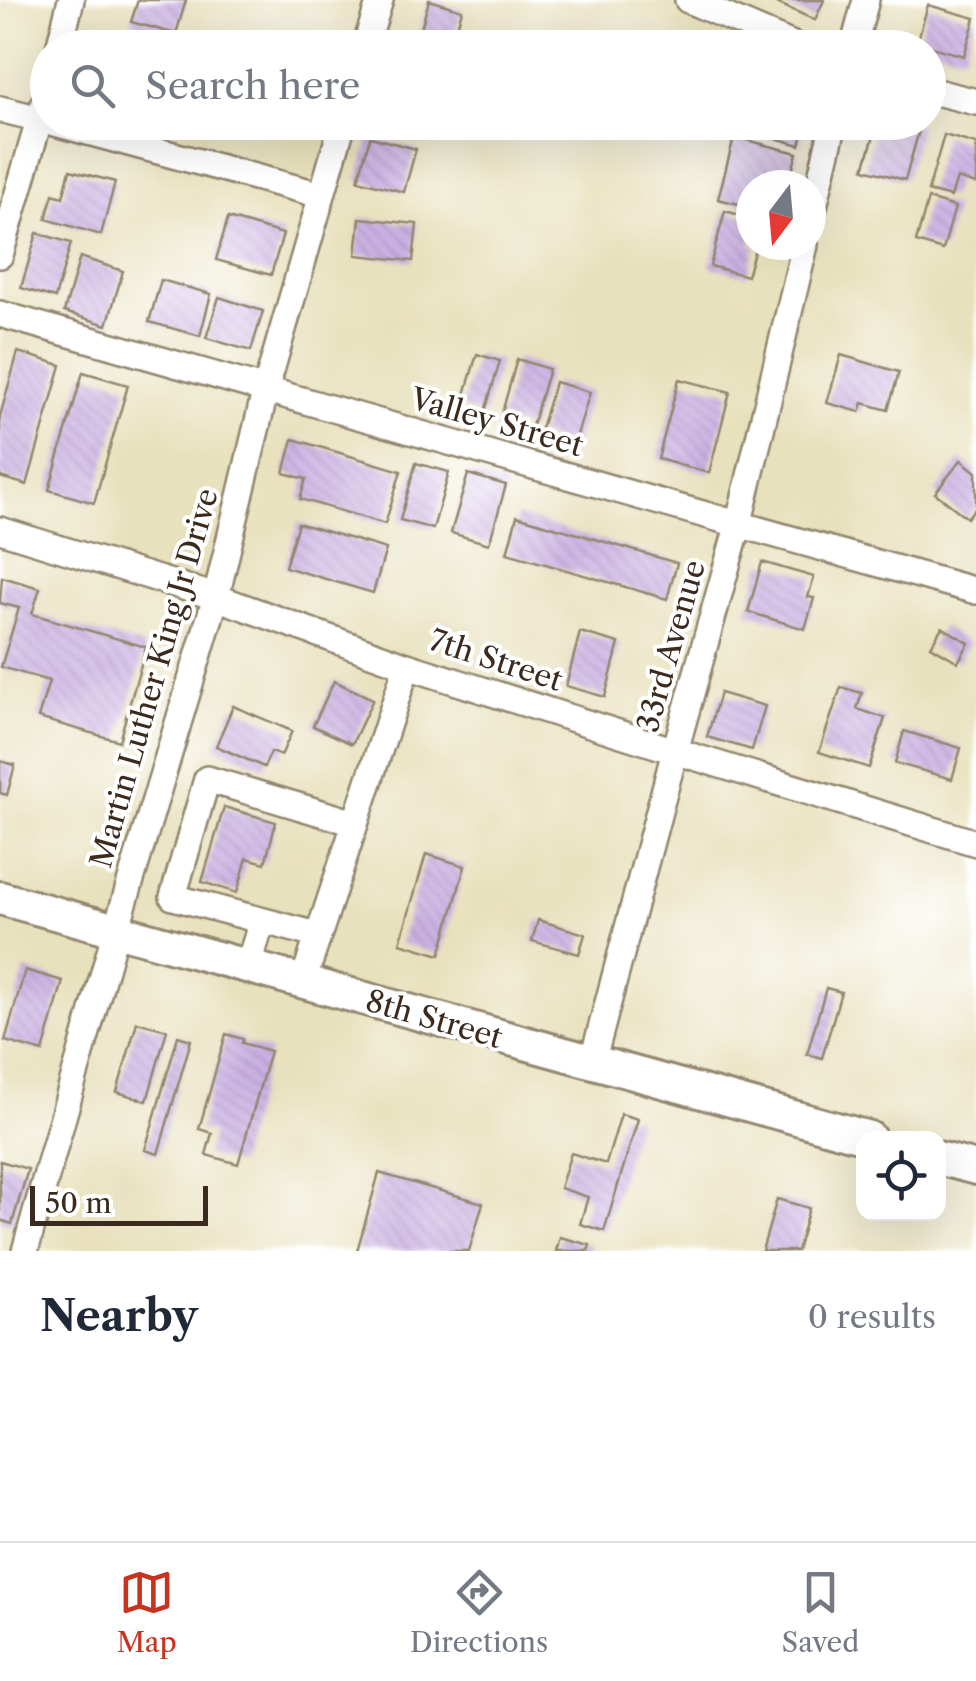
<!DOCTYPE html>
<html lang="en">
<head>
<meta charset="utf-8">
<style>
  :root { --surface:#fff; --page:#f6f6f7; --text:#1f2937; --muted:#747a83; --line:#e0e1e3; --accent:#c8321e }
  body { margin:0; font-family:"Libre Caslon Text",serif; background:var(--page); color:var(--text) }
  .controls { position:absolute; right:30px; bottom:30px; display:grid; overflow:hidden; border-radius:20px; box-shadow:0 10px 40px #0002 }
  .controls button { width:90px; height:90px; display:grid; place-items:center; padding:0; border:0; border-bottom:2px solid var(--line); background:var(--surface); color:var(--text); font:50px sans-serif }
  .compass { position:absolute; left:736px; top:170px; width:90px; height:90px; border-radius:50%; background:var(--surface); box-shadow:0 10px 40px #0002; rotate:196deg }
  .scale { position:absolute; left:30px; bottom:25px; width:178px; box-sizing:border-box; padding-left:10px; border:5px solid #3b2a1e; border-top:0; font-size:28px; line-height:35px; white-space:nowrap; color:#3b2a1e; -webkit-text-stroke:8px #fff; paint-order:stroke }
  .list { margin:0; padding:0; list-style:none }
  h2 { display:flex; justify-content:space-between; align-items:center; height:130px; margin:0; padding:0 40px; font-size:42px }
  h2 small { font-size:32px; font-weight:400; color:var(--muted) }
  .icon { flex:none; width:55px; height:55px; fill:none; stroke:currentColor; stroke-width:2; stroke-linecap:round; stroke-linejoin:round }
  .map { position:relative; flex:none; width:976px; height:1251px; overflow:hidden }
  .search { position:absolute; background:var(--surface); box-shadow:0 10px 40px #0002; left:30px; right:30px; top:30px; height:110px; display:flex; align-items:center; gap:25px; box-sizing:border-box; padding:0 35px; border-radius:55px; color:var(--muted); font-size:38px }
  .sheet { height:290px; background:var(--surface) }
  nav { display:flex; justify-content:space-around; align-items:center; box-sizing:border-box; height:140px; border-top:2px solid var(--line); background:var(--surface); font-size:28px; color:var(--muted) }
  nav a { display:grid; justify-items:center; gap:5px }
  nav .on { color:var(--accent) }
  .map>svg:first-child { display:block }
</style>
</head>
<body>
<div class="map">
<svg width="976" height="1251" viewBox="0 0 976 1251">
  <defs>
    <pattern id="building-back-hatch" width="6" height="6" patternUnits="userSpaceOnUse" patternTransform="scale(2.5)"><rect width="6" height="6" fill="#cbb1e3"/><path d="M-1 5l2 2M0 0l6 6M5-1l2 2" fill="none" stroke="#af98c2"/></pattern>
  </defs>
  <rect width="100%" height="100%" fill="#fff"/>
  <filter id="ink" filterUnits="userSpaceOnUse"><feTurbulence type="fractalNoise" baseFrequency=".01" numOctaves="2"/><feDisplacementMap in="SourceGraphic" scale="20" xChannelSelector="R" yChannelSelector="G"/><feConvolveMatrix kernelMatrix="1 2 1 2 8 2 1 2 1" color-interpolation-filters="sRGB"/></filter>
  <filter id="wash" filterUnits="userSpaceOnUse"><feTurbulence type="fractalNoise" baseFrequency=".0048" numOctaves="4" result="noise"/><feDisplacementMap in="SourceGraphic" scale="40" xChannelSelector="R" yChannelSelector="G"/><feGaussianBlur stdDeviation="2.25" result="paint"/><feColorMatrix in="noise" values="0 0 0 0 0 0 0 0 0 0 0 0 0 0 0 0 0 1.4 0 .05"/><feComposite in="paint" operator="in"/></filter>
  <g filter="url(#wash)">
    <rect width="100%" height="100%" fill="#e8e1bd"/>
    <g id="blocks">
      <!-- building -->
      <g fill="url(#building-back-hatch)">
        <path d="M138,0H186L176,34L131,22Z"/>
        <path d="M429,0L462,10L451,48L416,47Z"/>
        <path d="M770,0H824L815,20Z"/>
        <path d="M928,5L975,18L964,56L917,43Z"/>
        <path d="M378,122H416L412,136L377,126Z"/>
        <path d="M771,122H806L800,145L768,136Z"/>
        <path d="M878,122H903L920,127L905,180L864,169Z"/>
        <path d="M944,135L976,144V184L957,178L951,197L928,191Z"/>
        <path d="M370,137L416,149L404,192L358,180Z"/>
        <path d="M734,137L797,153L788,185L774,182L773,185H751V207L718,199Z"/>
        <path d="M70,170L115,182L101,235L46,219L53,194L63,197Z"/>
        <path d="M928,199L955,207L943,250L916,242Z"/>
        <path d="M725,211L751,218V245H756L747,276L710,266Z"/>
        <path d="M228,218L283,234L271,275L216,260Z"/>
        <path d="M360,218L417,224L413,261L356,255Z"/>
        <path d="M37,233L71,243L55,298L21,288Z"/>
        <path d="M80,257L123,271L107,325L64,312Z"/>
        <path d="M161,280L211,294L200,336L149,322Z"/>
        <path d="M219,297L263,311L251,351L206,338Z"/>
        <path d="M18,352L61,365L27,485L0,477V416Z"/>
        <path d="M477,354L500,361L484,415L461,408Z"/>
        <path d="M841,355L899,372L888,410L863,403L860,412L827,403Z"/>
        <path d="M517,359L549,369L531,429L500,420Z"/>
        <path d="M83,372L128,385L94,503L49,490Z"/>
        <path d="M679,379L730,392L709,473L658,459Z"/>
        <path d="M555,382L590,392L574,445L539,435Z"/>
        <path d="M293,439L401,471L385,524L300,499L306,479L284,473Z"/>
        <path d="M961,460L976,472V507L967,518L935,493Z"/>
        <path d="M416,463L449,472L433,529L400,520Z"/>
        <path d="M468,474L506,485L489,544L451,533Z"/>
        <path d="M517,516L677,563L667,599L507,553Z"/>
        <path d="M298,523L386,549L373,593L285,567Z"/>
        <path d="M762,562L814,577L808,597L814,598L805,629L748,612Z"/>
        <path d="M2,577L40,588L32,614L146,647L119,741L38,718L49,681L1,667L19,608L0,603Z"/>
        <path d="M942,627L969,643L958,662L931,646Z"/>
        <path d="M580,632L619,643L605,697L566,686Z"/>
        <path d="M334,681L373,699L352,744L313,726Z"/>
        <path d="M841,687L862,693L857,709L885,718L869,768L819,752Z"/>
        <path d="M720,693L765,706L752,750L707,737Z"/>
        <path d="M233,706L292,731L281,756L271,752L264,767L216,746Z"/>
        <path d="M904,731L961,748L952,779L895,763Z"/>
        <path d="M0,761L15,765L7,795L0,793Z"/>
        <path d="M224,807L276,822L265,863L247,858L237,893L202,882Z"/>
        <path d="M426,854L465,866L440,955L400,943Z"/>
        <path d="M538,920L585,934L579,954L532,941Z"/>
        <path d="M25,970L63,981L43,1052L5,1041Z"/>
        <path d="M826,988L841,992L822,1058L807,1054Z"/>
        <path d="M137,1022L167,1030L147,1101L117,1092Z"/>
        <path d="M226,1034L243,1039L242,1043L270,1051L238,1164L206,1155L212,1133L199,1129Z"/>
        <path d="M178,1036L191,1040L158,1154L145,1150Z"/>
        <path d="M621,1114L638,1119L604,1231L580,1224L588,1197L560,1188L571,1153L606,1164Z"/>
        <path d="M0,1161L28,1169L12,1224L0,1220Z"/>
        <path d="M379,1173L483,1203L469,1251H357Z"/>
        <path d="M777,1199L809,1208L797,1251H762Z"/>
        <path d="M560,1237L590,1245L588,1251H556Z"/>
      </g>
    </g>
  </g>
  <g filter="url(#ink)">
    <use href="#blocks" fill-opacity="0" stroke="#92866e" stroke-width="2.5"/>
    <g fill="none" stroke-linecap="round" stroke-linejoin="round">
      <defs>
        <g id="minor">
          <path d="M688,0L800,48"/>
          <path d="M59,48L71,0"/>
          <path d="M365,48L380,0"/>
          <path d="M853,48L866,0"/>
          <path d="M928,90L976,102"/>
          <path d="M0,109L48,121"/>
          <path d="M51,122L321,195"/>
          <path d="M811,219L834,122"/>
          <path d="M0,255L48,90"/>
          <path d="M0,314C326,405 650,501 976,591"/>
          <path d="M0,530L216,597L407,666L675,751L976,843"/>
          <path d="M317,935L173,897L207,779L355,823"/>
          <path d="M248,967L262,921"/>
          <path d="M303,982L407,666"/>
          <path d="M592,1063L675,751L738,526L805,245"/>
          <path d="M25,1251L116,930L216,597L266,388L343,122"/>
        </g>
        <g id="major">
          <path d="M0,898L869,1138"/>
          <path d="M938,1158L976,1168"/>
        </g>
      </defs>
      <!-- minor casing -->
      <use href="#minor" stroke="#92866e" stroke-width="30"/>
      <!-- major casing -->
      <use href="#major" stroke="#92866e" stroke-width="38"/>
      <!-- minor -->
      <use href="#minor" stroke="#fff" stroke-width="25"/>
      <!-- major -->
      <use href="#major" stroke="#fff" stroke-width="32"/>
    </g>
  </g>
  <g text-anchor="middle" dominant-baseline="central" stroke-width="8" stroke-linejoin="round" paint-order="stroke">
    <!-- street labels -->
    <g font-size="30" fill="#3b2a1e" stroke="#fff">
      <text transform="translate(497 422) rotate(16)">Valley Street</text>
      <text transform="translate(671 646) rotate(-74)">33rd Avenue</text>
      <text transform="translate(496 660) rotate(18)">7th Street</text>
      <text transform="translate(154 678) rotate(-74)">Martin Luther King Jr Drive</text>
      <text transform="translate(434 1019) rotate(16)">8th Street</text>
    </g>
  </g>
</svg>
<div class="controls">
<button><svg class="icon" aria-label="locate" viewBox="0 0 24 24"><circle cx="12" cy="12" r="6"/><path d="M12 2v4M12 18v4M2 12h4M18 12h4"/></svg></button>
</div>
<svg class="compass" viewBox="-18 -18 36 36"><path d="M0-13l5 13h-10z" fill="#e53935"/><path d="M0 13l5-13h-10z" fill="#747a83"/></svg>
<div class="scale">50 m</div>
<div class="search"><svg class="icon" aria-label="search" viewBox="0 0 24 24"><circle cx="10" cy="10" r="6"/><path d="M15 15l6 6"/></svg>Search here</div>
</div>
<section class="sheet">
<h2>Nearby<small>0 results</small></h2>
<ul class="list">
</ul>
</section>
<nav>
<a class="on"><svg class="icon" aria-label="map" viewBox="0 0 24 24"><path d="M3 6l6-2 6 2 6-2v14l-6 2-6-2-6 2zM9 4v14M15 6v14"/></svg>Map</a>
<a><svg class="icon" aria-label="directions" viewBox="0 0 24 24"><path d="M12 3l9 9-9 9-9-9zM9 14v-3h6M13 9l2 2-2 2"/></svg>Directions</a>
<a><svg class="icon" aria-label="saved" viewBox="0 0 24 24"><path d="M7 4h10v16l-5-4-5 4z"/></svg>Saved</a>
</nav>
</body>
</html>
